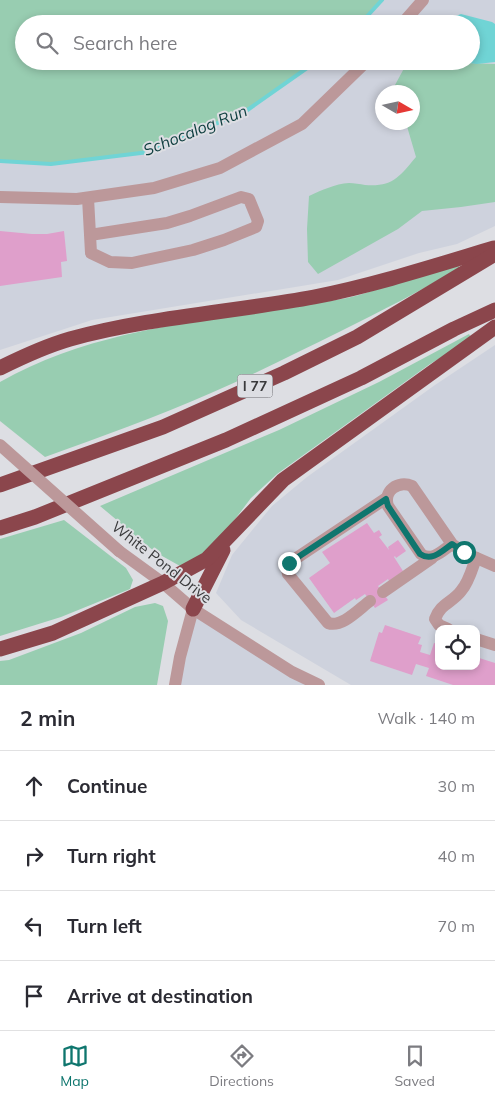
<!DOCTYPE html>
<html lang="en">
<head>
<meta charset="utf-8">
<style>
  :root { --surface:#fff; --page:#f7f7f7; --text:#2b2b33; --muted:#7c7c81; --line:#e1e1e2; --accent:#0f766e }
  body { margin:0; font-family:Mulish,sans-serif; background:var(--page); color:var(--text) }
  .controls { position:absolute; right:15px; bottom:15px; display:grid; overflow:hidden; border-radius:10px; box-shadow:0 2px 8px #0003 }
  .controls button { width:45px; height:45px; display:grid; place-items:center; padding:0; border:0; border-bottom:1px solid var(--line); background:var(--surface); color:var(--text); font:25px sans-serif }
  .compass { position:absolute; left:375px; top:85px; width:45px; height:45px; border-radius:50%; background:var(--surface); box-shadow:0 2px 8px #0003; rotate:99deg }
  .stop { position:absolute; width:15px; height:15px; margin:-11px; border:4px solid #0f766e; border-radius:50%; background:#fff }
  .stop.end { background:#0f766e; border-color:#fff; box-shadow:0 1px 5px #0008 }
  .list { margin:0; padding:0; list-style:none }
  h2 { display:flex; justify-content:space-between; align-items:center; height:65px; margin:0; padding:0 20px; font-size:21px }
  h2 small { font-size:16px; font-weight:400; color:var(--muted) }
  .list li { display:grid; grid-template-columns:32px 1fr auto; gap:15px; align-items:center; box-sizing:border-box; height:70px; padding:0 20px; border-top:1px solid var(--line) }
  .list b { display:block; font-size:19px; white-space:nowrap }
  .list em { font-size:16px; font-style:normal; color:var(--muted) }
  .icon { flex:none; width:28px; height:28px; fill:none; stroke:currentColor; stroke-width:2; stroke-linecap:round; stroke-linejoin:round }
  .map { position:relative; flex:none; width:495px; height:685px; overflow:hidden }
  .search { position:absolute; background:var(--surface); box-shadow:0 2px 8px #0003; left:15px; right:15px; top:15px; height:55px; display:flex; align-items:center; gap:12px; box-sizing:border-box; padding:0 18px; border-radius:28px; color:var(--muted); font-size:19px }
  .sheet { height:345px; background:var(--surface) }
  nav { display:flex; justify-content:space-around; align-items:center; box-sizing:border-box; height:70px; border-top:1px solid var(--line); background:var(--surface); font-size:14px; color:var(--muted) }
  nav a { display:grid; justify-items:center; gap:2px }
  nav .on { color:var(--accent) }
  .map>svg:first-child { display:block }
</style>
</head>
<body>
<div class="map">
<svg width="495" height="685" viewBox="0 0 495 685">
  <rect width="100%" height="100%" fill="#dddee3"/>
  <!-- built -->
  <g fill="#ced2dd" fill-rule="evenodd">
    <path d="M382,0H495V226L457,244L419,253L338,280L92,320L0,350V161L51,164L246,111L317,61H471V24H360ZM382,92H412V122H382Z"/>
    <path d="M495,345V685H351L241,620L216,593L232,555L272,506L307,477L435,385ZM439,629H476V666H439Z"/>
    <path d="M193,609L319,685H175Z"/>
  </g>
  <!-- green -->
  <g fill="#98cdb1">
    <path d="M0,0H382L360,24H24V61H317L246,111L149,152L51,164L0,161Z"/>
    <path d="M408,61L495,64V202L461,207L422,211L398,229L318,274L308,262L307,229L309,196C322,190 335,184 349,183C354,183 360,184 365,185C393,187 399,177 416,157L406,123L412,122V92H395V85Z"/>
    <path d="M459,263V268C421,291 381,311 341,331C298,352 255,374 211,393C157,417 100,437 45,457L0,421V382C106,322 230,320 347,298C361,295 374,290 387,286C411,279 436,273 459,263Z"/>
    <path d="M469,334L472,339L430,364L277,474L251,498L217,543L204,555L180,566L155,552L100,506L279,430L379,382Z"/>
    <path d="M64,520L126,568L133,580L130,589L61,617L0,636V539Z"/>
    <path d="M155,603L163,606L168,621L157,685H0V661L9,660L81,633L135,607Z"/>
  </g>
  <!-- water -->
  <path fill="#70d4d5" d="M461,14L492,22L495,24V62L477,64L453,61H471V24H446L453,17Z"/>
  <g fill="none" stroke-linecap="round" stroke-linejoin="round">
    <!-- stream -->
    <g stroke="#70d4d5" stroke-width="4">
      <path d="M360,24L382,0"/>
      <path d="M0,161L51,164L149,152L246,111L317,61"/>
    </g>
  </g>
  <!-- building -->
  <g fill="#df9fcb">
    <path d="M0,231L32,234H47L64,231L67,261L61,262L62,277L0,286Z"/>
    <path d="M367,523L374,533L379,530L382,535L379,537L389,550L388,547L398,540L406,551L396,558L395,556L394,557L403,571L389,581L388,579L378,586L388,600L375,608L365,594L356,600L355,598L334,613L309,578L330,563L322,552Z"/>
    <path d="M385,625L421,637L418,644L422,645L420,652L430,655L434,643L439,644V666H476V657L495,663V685H453L426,676L429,668L416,664L412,675L370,661L379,632L382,633Z"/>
  </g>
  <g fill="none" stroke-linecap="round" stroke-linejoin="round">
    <!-- minor -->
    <g stroke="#bc989a" stroke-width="12">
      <path d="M402,24L423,0"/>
      <path d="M0,197L77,199L154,188L220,168L302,124L367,61"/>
      <path d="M88,198L91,253L110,262L132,263L193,250L224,240L256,227L258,221L249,199L241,197L190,216L167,223L90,235"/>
      <path d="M452,544C442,551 432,562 421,554L388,506C383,491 398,480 412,486L452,544L463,552L495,566"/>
      <path d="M119,551L163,583L193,609L292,672L319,685"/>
      <path d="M383,592L432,558"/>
      <path d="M370,601C359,609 342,628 328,623L288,574L287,569L289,563L385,499"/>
      <path d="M448,629L439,625L435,619C440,604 453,602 461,591C469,582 472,569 476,558"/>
      <path d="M476,639L495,645"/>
      <path d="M175,685L180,657L193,609"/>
    </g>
    <!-- highway -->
    <g stroke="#8b464c" stroke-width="15">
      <path d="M0,368C22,357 46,346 70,339C150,317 233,312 314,297C375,285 434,266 494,248"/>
      <path d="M0,485L163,427L284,373L357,337L495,254"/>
      <path d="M0,528L35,517L226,440L361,378L454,329L495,310"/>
      <path d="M193,609L223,550"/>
      <path d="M0,649L53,633L163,583L207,559L283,480L495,327"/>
    </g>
    <!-- minor-bridge -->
    <path stroke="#bc989a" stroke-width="12" d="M0,445L119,551"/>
  </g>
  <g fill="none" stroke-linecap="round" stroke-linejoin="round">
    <!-- route -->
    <path stroke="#0f766e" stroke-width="6" d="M289,563L386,499L388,506L420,554C432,562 442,551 452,544L464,552"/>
  </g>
  <g text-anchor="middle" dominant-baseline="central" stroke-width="4" stroke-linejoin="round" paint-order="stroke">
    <!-- shield labels -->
    <rect fill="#dddee3" stroke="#6b6b6e" stroke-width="1" x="237.5" y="374.5" width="35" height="23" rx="4"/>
    <g font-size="14" font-weight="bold" fill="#3a3a3c">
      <text x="255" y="386">I 77</text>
    </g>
    <!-- street labels -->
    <g font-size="15" fill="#3a3a3c" stroke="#dddee3">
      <text transform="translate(162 562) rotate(38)">White Pond Drive</text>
    </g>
    <!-- water labels -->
    <g font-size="16" font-style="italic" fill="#0d3d3e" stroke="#dddee3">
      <text transform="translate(195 130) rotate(-22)">Schocalog Run</text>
    </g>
  </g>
</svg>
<div class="controls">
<button><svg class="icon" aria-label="locate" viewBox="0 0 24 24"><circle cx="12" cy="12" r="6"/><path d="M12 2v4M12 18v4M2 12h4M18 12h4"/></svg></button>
</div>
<svg class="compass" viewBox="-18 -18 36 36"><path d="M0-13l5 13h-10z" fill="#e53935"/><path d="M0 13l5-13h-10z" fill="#7c7c81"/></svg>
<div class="stop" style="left:464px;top:552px"></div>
<div class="stop end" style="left:289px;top:563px"></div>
<div class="search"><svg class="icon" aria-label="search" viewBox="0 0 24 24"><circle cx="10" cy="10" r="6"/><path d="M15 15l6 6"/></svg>Search here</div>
</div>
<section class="sheet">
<h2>2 min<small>Walk · 140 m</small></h2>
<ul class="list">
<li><svg class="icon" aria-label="ahead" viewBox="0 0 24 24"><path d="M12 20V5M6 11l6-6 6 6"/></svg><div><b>Continue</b></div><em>30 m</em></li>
<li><svg class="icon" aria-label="right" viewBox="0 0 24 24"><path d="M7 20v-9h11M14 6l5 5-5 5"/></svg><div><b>Turn right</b></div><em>40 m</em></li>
<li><svg class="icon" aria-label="left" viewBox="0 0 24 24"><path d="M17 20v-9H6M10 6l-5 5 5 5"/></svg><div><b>Turn left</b></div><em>70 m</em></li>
<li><svg class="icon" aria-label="arrive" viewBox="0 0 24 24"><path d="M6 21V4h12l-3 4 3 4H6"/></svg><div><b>Arrive at destination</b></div></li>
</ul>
</section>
<nav>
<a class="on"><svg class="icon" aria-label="map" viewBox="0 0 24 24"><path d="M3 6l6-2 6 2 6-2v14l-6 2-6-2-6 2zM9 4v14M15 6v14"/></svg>Map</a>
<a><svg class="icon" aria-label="directions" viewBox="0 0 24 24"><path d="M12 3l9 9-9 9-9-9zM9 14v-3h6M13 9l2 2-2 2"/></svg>Directions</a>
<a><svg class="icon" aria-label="saved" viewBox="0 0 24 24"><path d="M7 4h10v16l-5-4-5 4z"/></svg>Saved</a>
</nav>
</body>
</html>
